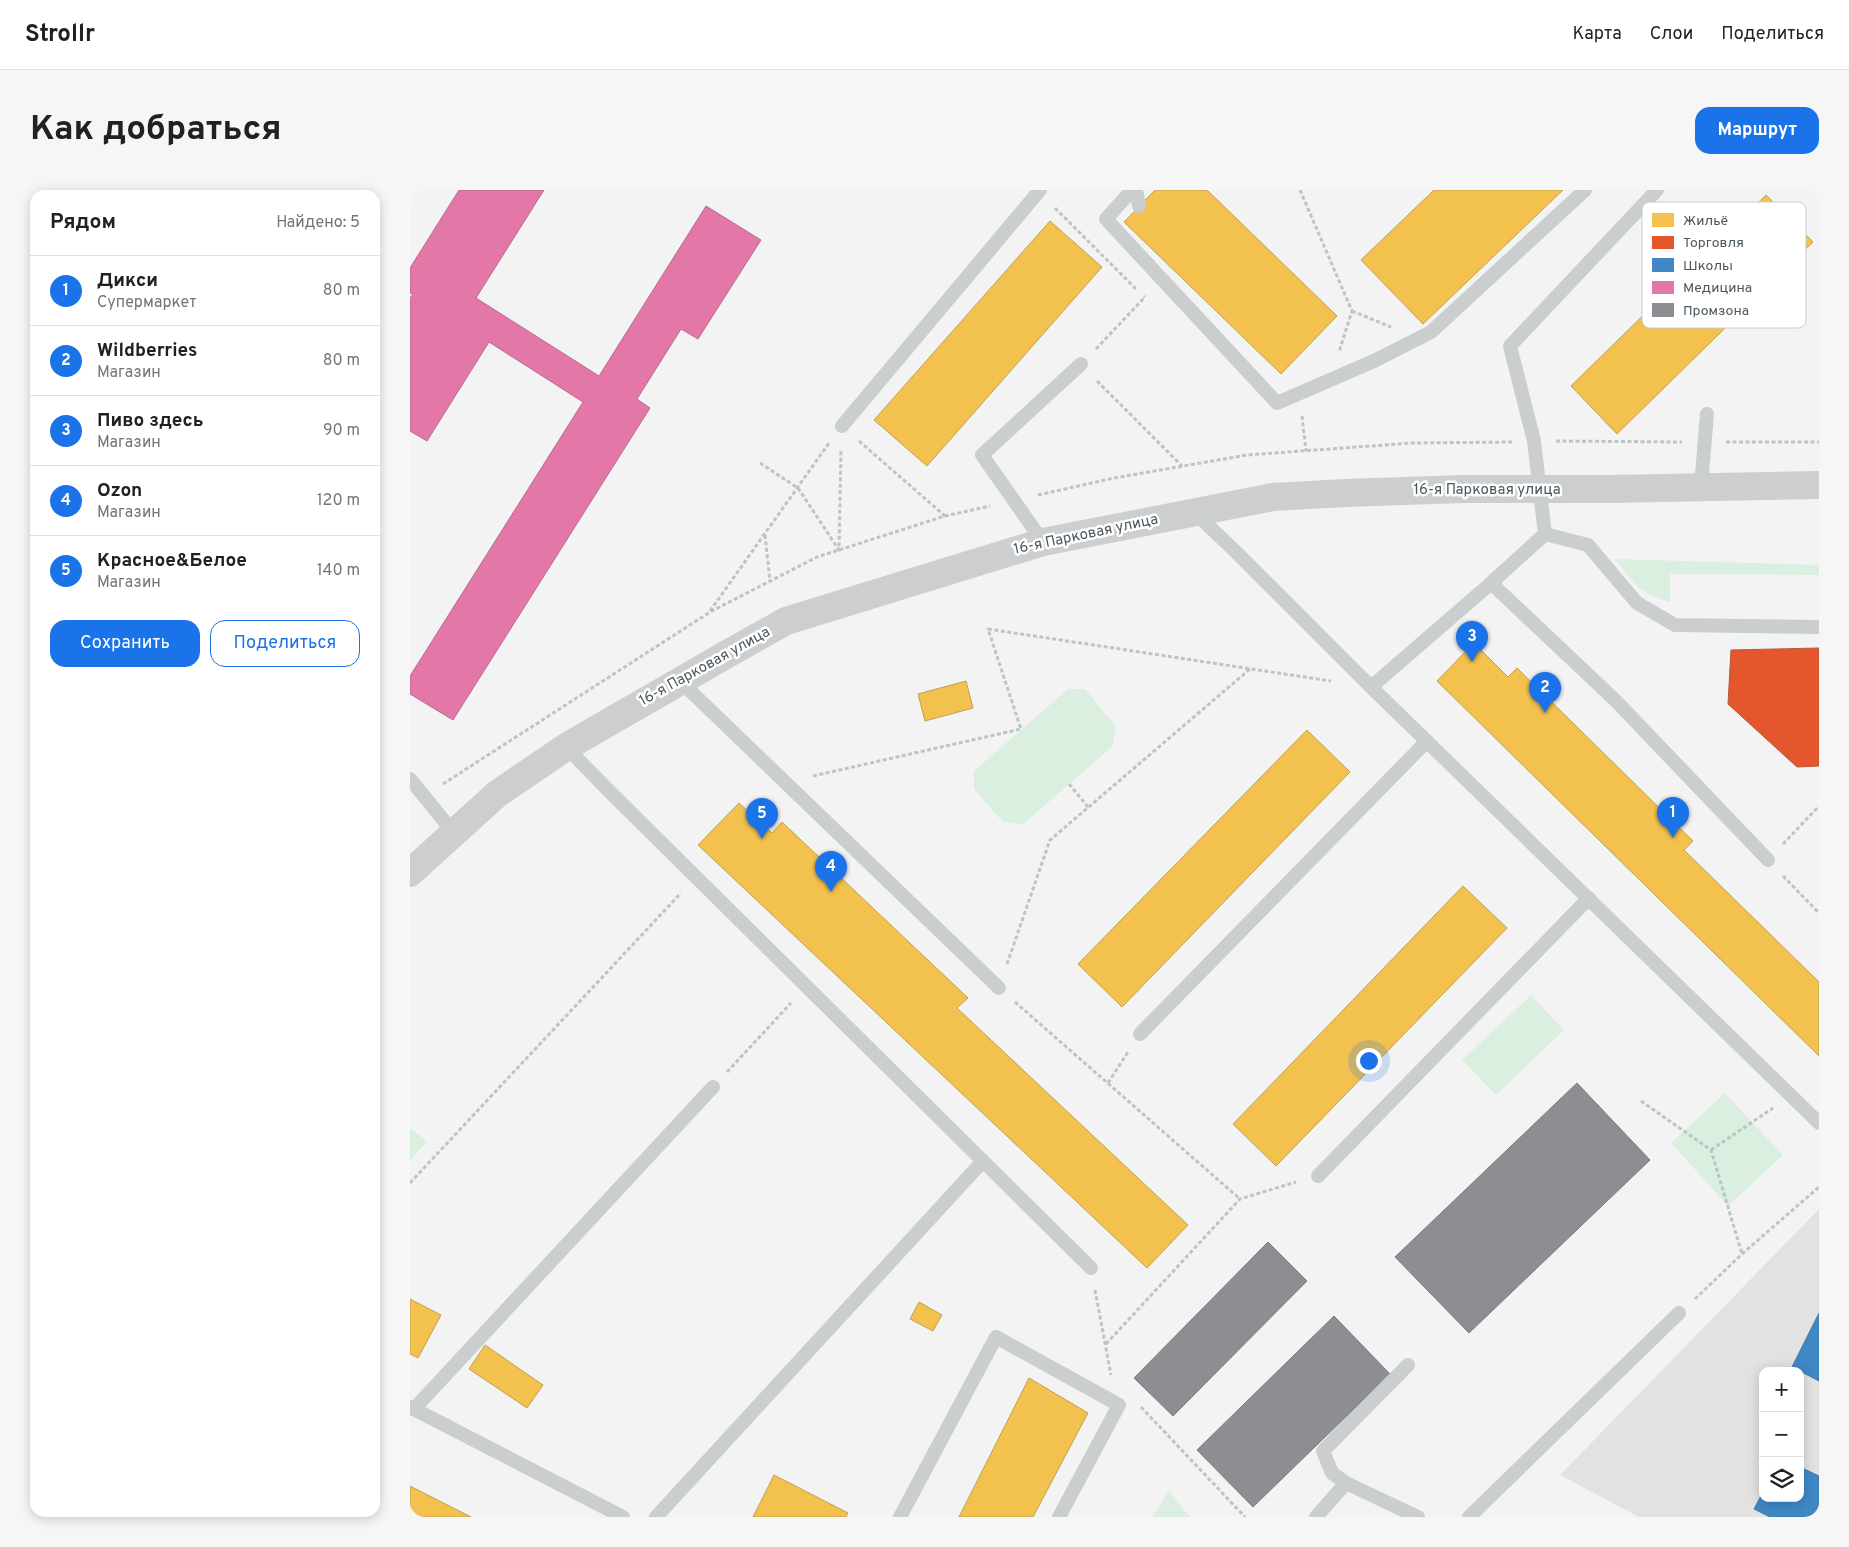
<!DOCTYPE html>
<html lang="ru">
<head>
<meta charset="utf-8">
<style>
  :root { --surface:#fff; --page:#f6f6f6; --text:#202124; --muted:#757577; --line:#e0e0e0; --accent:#1a73e8 }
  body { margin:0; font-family:Overpass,sans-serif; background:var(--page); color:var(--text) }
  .controls { position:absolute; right:15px; bottom:15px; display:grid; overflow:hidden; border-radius:10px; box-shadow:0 2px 12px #0003 }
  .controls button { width:45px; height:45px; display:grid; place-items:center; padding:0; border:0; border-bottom:1px solid var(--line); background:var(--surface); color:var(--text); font:25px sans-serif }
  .you { position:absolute; left:958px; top:870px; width:18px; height:18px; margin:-12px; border:4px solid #fff; border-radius:50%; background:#1a73e8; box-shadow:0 0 0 8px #1a73e833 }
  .badge { display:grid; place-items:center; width:32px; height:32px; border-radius:50%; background:var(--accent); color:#fff; font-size:16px; font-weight:700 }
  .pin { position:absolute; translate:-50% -41px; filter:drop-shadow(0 1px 2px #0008) }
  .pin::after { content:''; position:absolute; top:26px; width:18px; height:15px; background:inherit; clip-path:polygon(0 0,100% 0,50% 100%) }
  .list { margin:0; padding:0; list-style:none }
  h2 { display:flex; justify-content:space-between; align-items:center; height:65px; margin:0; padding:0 20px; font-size:21px }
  h2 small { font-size:16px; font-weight:400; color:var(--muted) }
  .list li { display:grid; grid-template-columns:32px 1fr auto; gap:15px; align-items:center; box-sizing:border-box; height:70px; padding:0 20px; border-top:1px solid var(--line) }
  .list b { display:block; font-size:19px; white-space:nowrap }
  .list p { margin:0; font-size:16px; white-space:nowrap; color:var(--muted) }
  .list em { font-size:16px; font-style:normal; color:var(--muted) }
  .actions { display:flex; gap:10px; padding:15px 20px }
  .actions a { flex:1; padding:11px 0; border:1px solid var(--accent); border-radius:15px; text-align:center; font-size:18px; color:var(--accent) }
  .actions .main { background:var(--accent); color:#fff }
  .icon { flex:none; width:28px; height:28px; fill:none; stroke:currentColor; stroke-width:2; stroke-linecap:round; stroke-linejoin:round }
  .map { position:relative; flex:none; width:1409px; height:1327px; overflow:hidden; border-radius:15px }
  header { display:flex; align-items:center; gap:30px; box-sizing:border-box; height:70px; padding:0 25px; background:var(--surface); border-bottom:1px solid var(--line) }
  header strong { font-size:24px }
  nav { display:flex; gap:28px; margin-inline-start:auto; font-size:18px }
  .intro { display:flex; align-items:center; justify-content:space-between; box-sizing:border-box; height:120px; padding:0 30px }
  h1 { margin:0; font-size:35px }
  .button { padding:12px 22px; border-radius:15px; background:var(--accent); color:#fff; font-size:18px; font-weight:700 }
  main { display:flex; gap:30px; padding:0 30px }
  aside { flex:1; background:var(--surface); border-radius:15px; box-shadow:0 2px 12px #0003 }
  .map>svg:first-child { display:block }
</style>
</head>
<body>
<header>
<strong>Strollr</strong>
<nav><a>Карта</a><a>Слои</a><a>Поделиться</a></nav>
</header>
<div class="intro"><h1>Как добраться</h1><a class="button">Маршрут</a></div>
<main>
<aside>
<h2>Рядом<small>Найдено: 5</small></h2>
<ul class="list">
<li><span class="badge">1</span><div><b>Дикси</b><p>Супермаркет</p></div><em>80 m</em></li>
<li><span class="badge">2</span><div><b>Wildberries</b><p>Магазин</p></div><em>80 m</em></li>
<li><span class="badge">3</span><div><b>Пиво здесь</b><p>Магазин</p></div><em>90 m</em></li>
<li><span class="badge">4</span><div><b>Ozon</b><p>Магазин</p></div><em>120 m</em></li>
<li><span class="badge">5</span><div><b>Красное&amp;Белое</b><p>Магазин</p></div><em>140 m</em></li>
</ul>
<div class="actions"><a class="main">Сохранить</a><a>Поделиться</a></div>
</aside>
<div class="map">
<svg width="1409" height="1327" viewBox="0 0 1409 1327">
  <rect width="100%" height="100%" fill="#f4f3f3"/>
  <!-- education -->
  <path fill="#e2e2e3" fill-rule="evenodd" d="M1409,1019V1327H1229L1150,1285ZM1353,1181H1390V1308H1353Z"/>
  <!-- green -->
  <g fill="#dbefe1">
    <path d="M1205,369L1409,375V385L1260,384V412C1227,402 1225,395 1205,369Z"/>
    <path d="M658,499H675L706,537L702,557L613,634L593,632L564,599V581Z"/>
    <path d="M1121,805L1154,840L1086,905L1052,870Z"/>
    <path d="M1315,903L1373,965L1318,1016L1261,953Z"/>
    <path d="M0,938L17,951L0,971Z"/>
    <path d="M759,1301L780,1327H742Z"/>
  </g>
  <!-- homes -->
  <g fill="#f2c14e" stroke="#c0a153">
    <path d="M745,0H797L927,126L871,184L714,32Z"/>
    <path d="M1024,0H1153L1013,134L951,70Z"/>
    <path d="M1356,5L1403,52L1207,244L1161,196Z"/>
    <path d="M640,31L692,77L517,276L464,230Z"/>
    <path d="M1064,453L1098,487L1107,478L1283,651L1274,660L1409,792V866L1027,491Z"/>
    <path d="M556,491L563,518L515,531L508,504Z"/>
    <path d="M897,540L940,582L712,817L668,774Z"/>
    <path d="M329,613L362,643L372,632L558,808L547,818L778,1035L737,1078L288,655Z"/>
    <path d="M1053,696L1097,738L866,976L823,934Z"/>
    <path d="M0,1109L31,1125L8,1168L0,1164Z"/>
    <path d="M509,1112L532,1125L523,1141L500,1129Z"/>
    <path d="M75,1155L133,1195L117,1218L59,1179Z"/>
    <path d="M619,1188L678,1223L623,1327H549Z"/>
    <path d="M364,1285L438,1323L436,1327H343Z"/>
    <path d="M0,1296L61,1327H0Z"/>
  </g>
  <!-- shops -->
  <path fill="#e4572e" stroke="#b6573c" d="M1409,458V576L1387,577L1318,514L1321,460Z"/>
  <!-- schools -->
  <g fill="#3f88c5" stroke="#4379a6">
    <path d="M1409,1123V1191L1382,1177Z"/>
    <path d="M1390,1277L1409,1286V1327H1360L1344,1319L1353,1302V1308H1390Z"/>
  </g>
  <!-- health -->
  <path fill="#e377a8" stroke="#b66d92" d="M49,0H134L66,108L189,186L296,16L351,50L288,149L271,139L227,209L240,218L43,530L0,504V486L173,212L79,152L17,251L0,241V108L3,104L0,103V78Z"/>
  <!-- industry -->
  <g fill="#8d8d92" stroke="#7a7d82">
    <path d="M1167,893L1240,970L1059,1143L985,1067Z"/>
    <path d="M858,1052L897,1091L763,1226L724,1188Z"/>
    <path d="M924,1126L980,1184L843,1317L787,1260Z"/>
  </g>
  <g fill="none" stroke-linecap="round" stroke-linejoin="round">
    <!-- path -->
    <g stroke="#bcc5c2" stroke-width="3" stroke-dasharray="4 2.5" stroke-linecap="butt">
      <path d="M890,0L942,121L929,162"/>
      <path d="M645,18L727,100"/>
      <path d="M942,121L981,137"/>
      <path d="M686,159L735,107L734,106"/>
      <path d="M687,191L772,276"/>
      <path d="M892,226L896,261"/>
      <path d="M449,251L535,326"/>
      <path d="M1146,251L1272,252"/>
      <path d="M1316,252H1409"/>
      <path d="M350,273L388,298L429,360L431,259"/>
      <path d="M628,305L704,288L837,265L1002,253L1102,252"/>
      <path d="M355,345L360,391"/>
      <path d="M300,421L419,253"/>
      <path d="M403,586L611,539L578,439L921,491"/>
      <path d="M33,594L300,422L407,367L535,326L580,316"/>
      <path d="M659,594L678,617"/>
      <path d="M1373,654L1409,616"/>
      <path d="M1373,686L1409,723"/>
      <path d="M597,774L640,650L840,479"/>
      <path d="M605,812L830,1009"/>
      <path d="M317,882L381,813"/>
      <path d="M698,893L718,862"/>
      <path d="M1231,911L1301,960L1332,1064"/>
      <path d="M1301,960L1363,918"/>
      <path d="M0,993L271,703"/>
      <path d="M685,1100L701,1185"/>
      <path d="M1285,1109L1332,1064L1409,997"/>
      <path d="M696,1154L830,1009L886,992"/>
      <path d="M731,1217L835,1327"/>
    </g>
    <!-- service -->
    <g stroke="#cbcecf" stroke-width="14">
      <path d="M722,0L696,29L867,213L964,171L1021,142L1175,0"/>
      <path d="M726,0L729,16"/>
      <path d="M1247,0L1100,156L1124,251L1135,344L1081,393L1206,511L1358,670"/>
      <path d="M432,236L630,0"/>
      <path d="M1291,296L1297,224"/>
      <path d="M784,322L826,362L961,497L1409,933"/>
      <path d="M1129,350L1135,344L1178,355L1227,413L1265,435L1409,437"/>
      <path d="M633,352L572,265L671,174"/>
      <path d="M270,491L589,798"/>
      <path d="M961,497L1087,388"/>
      <path d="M156,557L199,601L681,1078"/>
      <path d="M0,589L44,643"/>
      <path d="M730,844L1017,551"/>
      <path d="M908,986L1179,708"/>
      <path d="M998,1175L913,1261L922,1283L936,1293L1008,1327"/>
      <path d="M0,1217L213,1327"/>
      <path d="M4,1219L303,897"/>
      <path d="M246,1327L573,971"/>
      <path d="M490,1327L586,1147L709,1215L649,1327"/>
      <path d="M906,1327L936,1293"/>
      <path d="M1059,1327L1269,1123"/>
    </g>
    <!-- secondary -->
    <path stroke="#ccced0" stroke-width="28" d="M0,683L87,604L156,557L319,463L376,431L633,352L863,307L935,303L1053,299H1200L1409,295"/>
  </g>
  <g text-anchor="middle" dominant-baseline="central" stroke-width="5" stroke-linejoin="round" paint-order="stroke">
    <!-- street labels -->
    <g font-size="15" fill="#4c575e" stroke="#fff">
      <text x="1077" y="300">16-я Парковая улица</text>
      <text transform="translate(676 345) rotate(-12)">16-я Парковая улица</text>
      <text transform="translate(295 477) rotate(-29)">16-я Парковая улица</text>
    </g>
  </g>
  <!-- legend -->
  <rect x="1232" y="12" width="164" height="126" rx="8" fill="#fff" stroke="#c9cdcf" stroke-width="1"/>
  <rect x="1242" y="23" width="22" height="14" fill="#f2c14e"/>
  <rect x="1242" y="46" width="22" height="13" fill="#e4572e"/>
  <rect x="1242" y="68" width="22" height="14" fill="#3f88c5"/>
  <rect x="1242" y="91" width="22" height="13" fill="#e377a8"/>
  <rect x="1242" y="113" width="22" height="14" fill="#8d8d92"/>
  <g font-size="14" fill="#4c575e">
    <text x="1273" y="35">Жильё</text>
    <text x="1273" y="57">Торговля</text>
    <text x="1273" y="80">Школы</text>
    <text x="1273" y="102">Медицина</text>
    <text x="1273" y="125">Промзона</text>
  </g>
</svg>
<div class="controls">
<button>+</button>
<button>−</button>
<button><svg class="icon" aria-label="layers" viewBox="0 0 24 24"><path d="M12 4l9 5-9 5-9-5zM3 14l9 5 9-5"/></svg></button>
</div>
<div class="you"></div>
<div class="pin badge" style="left:1263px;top:648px">1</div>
<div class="pin badge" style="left:1135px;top:523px">2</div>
<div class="pin badge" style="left:1062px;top:472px">3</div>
<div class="pin badge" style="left:421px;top:702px">4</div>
<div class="pin badge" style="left:352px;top:649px">5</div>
</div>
</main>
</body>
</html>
